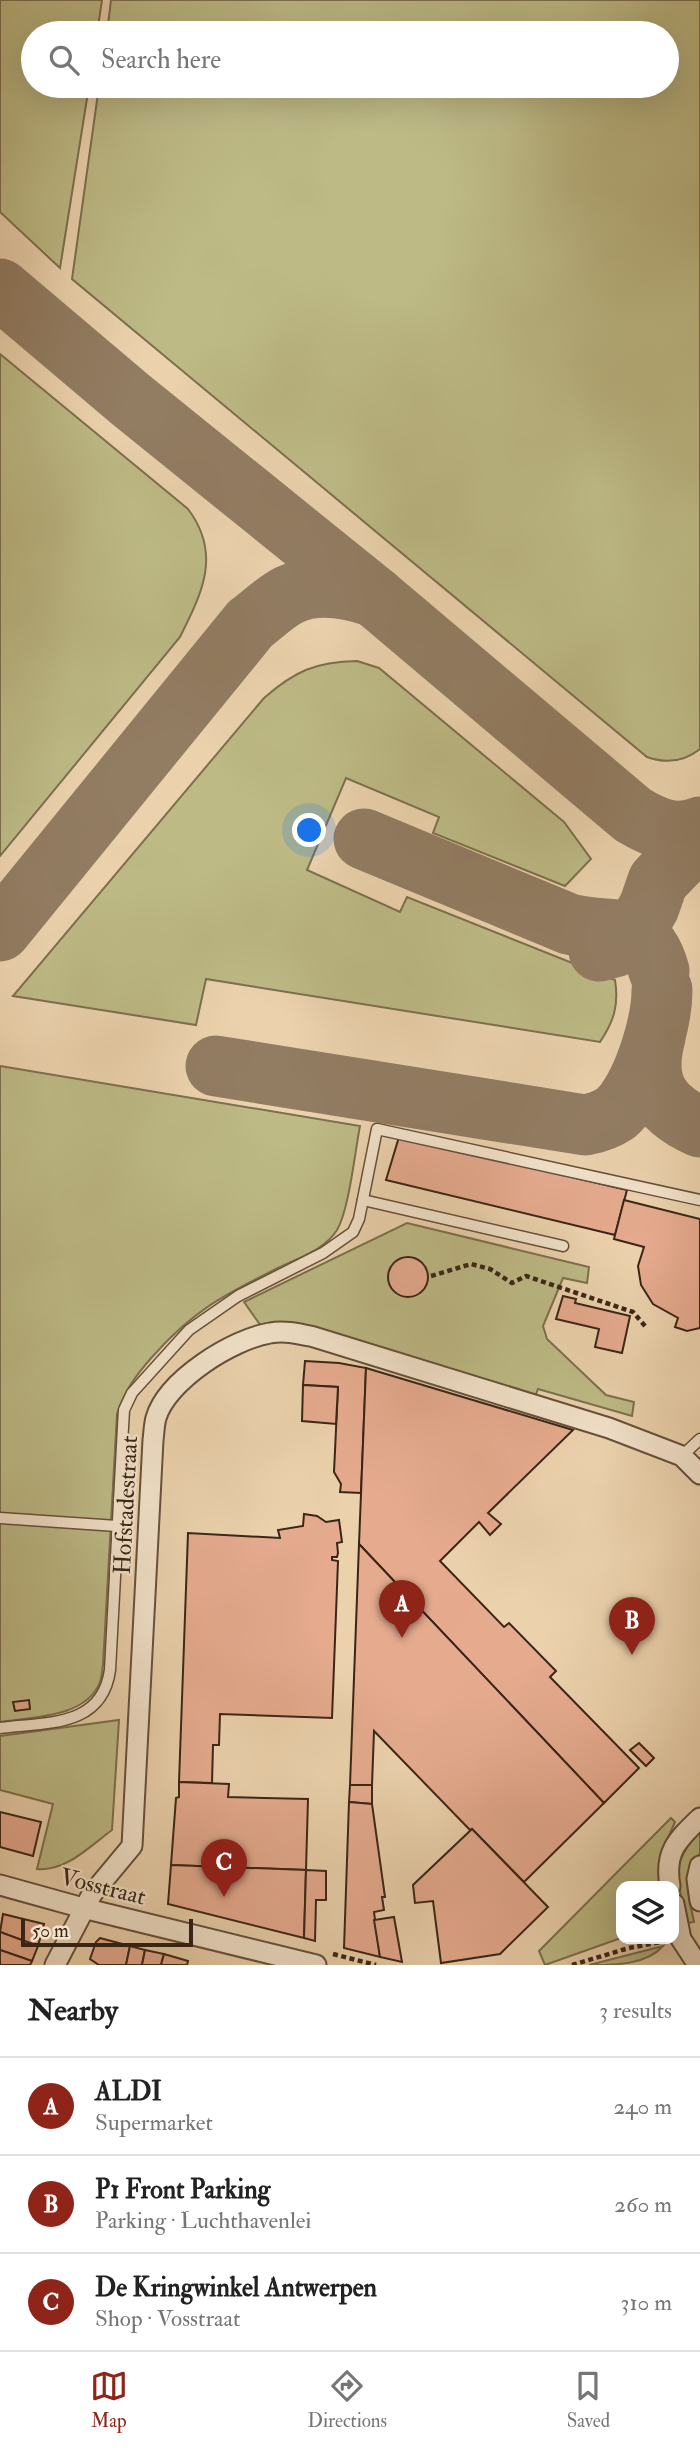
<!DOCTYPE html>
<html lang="en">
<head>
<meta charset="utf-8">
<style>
  :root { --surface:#fff; --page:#f6f6f6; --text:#222; --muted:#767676; --line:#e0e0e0; --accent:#8f2418 }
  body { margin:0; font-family:"IM FELL Double Pica",serif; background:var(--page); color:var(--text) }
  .controls { position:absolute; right:21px; bottom:21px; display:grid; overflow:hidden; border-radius:14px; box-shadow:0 7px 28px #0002 }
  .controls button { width:63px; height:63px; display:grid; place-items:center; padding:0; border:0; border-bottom:2px solid var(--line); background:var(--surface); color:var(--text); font:35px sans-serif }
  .scale { position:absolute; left:21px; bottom:18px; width:172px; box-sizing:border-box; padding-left:7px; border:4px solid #3a2516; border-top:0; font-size:19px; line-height:24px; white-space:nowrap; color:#3a2516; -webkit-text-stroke:5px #f2e2ca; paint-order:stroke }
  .you { position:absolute; left:310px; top:831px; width:24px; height:24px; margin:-18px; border:5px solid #fff; border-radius:50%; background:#1a73e8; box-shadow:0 0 0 10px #1a73e833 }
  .badge { display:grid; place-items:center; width:46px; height:46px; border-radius:50%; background:var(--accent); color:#fff; font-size:23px; font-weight:700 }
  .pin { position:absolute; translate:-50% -58px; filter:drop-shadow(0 2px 4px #0008) }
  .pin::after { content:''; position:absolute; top:37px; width:24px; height:21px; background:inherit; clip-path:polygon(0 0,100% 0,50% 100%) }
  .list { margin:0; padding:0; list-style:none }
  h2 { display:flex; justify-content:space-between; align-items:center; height:91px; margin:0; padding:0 28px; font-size:30px }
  h2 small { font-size:23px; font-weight:400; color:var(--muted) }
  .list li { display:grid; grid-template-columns:46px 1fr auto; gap:21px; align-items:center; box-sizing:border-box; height:98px; padding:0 28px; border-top:2px solid var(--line) }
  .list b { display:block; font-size:26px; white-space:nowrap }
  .list p { margin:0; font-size:23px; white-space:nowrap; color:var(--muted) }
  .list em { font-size:23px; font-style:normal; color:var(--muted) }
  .icon { flex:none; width:38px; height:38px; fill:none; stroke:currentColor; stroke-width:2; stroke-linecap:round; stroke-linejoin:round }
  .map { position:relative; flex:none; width:700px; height:1965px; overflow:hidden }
  .search { position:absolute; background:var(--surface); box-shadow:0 7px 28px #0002; left:21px; right:21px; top:21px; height:77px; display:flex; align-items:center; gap:18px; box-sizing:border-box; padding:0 24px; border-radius:38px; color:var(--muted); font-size:26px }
  .sheet { height:385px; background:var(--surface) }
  nav { display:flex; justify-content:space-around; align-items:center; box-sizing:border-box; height:98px; border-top:2px solid var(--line); background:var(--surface); font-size:19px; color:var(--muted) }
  nav a { display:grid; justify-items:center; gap:4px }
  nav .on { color:var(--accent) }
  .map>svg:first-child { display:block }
</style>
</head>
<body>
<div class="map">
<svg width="700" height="1965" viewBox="0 0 700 1965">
  <rect width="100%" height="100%" fill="#ebd2ad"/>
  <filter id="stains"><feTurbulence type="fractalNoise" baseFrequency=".00286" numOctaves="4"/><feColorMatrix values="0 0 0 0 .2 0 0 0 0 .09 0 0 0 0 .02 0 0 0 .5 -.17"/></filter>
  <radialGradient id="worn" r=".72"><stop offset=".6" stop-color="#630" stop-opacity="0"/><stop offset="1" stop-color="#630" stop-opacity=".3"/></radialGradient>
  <!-- green -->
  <g fill="#bdba86" stroke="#7c704e" stroke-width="2">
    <path d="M0,0H102L97,33H33V86H89L60,268L0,212Z"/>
    <path d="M111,0H700V749C684,762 667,764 647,757L72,279L99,86H667V33H107Z"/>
    <path d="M0,354L188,509C222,554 202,593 180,637L0,856Z"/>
    <path d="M357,661L379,668L564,822L591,859L565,886L433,833L439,817L346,778L307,870L400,912L407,897L615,980C619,1005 614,1021 600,1042L206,979L196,1025L13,996L264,698C295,671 315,662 357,661Z"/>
    <path d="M0,1066L360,1126C355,1151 349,1210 337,1230C324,1251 295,1259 274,1270C222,1296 193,1311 153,1356C136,1375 125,1390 117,1414L103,1665C102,1670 102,1677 100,1682C86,1718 32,1717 0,1722Z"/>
    <path d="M407,1223L589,1267L587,1283L563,1278L543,1326L547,1339L606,1395L634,1402L632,1416L538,1389L535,1397L261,1326L244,1302Z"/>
    <path d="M119,1720L112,1830C90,1846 66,1872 37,1869L53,1804L0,1790V1736Z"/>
    <path d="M671,1818L675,1822L661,1854V1886H621V1938L545,1965L539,1951Z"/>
    <path d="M700,1832V1853C679,1876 689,1894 694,1922L687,1923C679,1882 667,1865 700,1832Z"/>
    <path d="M663,1946C646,1965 616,1965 589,1965Z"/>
  </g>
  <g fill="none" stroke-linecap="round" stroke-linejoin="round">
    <!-- taxiway -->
    <g stroke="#927c62" stroke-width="61">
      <path d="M0,289L131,400L375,597L633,815C655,828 675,837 700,827"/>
      <path d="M364,839L569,924C610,935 644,917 659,971"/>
      <path d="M0,931L250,624C262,615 275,602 289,595C316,582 349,588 375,597"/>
      <path d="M599,951L617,946L633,934L649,907L658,881L700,837"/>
      <path d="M655,1037C643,1083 658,1108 700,1127"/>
      <path d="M216,1066L585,1125C596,1123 606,1120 616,1113C642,1091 662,1023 662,990"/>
    </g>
  </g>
  <!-- building -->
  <g fill="#e6ab8f" stroke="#3a2516" stroke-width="2">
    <path d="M399,1137L627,1190L615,1235L386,1180Z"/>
    <path d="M624,1200L700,1219V1328L687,1331L675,1327L678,1318L653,1304L641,1285L638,1266L644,1247L614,1239Z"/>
    <circle cx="408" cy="1277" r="20"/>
    <path d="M563,1296L576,1299L575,1303L630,1316L622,1353L595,1347L599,1329L556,1319Z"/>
    <path d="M305,1361L339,1363L366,1368L361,1493L340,1492L341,1484L334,1472L338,1387L303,1385Z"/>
    <path d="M366,1368L573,1430L488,1513L501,1524L490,1535L479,1522L440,1561L504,1627L509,1623L556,1671L550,1677L639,1768L604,1803L359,1544Z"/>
    <path d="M303,1385L338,1387L336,1424L302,1421Z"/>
    <path d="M304,1514L317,1516L326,1522L339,1520L342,1542L337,1543L338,1553L337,1557H332V1560L338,1561L332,1718L220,1714L219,1745H213L212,1783L179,1782L188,1533L280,1538L278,1530L303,1526Z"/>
    <path d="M359,1544L604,1803L524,1882L472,1829L470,1830L374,1731L372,1785H350Z"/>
    <path d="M29,1700L30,1709L15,1711L13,1702Z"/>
    <path d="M639,1743L654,1758L646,1766L630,1750Z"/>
    <path d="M179,1782L229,1784L228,1797L308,1799L306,1870L171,1865L176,1798L179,1797Z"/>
    <path d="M350,1785H372V1804L349,1802Z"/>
    <path d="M349,1802L372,1804L385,1897H382L384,1910L374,1912L380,1957L344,1948Z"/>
    <path d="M0,1812L41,1822L33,1856L0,1847Z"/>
    <path d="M472,1829L548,1907L500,1954L441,1963L433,1901L415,1903L413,1885Z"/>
    <path d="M171,1865L306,1870L304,1938L168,1904Z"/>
    <path d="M306,1870L326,1871V1900H316L315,1941L304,1938Z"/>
    <path d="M3,1914L44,1924L38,1946L0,1932Z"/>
    <path d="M394,1917L402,1962L380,1957L374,1920Z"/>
    <path d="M0,1932L38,1946L32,1961L0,1950Z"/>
    <path d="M100,1938L130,1946L126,1965H99L90,1959L96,1942Z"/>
    <path d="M130,1946L145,1950L142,1965H126Z"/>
    <path d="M0,1950L32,1961L30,1965H0Z"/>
    <path d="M145,1950L164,1954L161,1965H142Z"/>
    <path d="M164,1954L188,1961L187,1965H161Z"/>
  </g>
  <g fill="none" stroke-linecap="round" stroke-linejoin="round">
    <defs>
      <g id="lane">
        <path d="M363,1200L563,1246"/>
        <path d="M682,1456L700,1439"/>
        <path d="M0,1518L117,1526"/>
        <path d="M0,1728C46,1722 102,1728 110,1670L123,1427L124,1410L132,1393L189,1330L238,1296L323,1253L353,1232L359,1219L377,1129L700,1200"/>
      </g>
      <g id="street">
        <path d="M700,1866L697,1879L700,1901"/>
        <path d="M0,1885L83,1908L316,1965"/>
        <path d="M670,1886C664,1852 677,1840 700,1818"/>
        <path d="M674,1904L681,1939L698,1965"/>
        <path d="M55,1965L92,1894L132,1846L153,1440C154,1433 154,1425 156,1418C167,1380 233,1339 270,1333C285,1330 300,1334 314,1337L609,1428L682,1456L700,1474"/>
      </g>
    </defs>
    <!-- lane casing -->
    <use href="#lane" stroke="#66503c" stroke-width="13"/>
    <!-- street casing -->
    <use href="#street" stroke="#66503c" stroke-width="23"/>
    <!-- path -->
    <g stroke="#3a2516" stroke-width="4.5" stroke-dasharray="5 3.5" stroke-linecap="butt">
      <path d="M431,1276L471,1264L490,1269L512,1283L526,1276L633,1312L645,1326"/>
      <path d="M333,1954L376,1965"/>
      <path d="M572,1965L629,1948L661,1942"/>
    </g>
    <!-- lane -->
    <use href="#lane" stroke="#f2e2ca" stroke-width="10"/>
    <!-- street -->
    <use href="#street" stroke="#f2e2ca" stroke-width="19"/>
  </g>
  <g text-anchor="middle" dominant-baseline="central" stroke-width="5" stroke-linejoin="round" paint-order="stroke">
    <!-- street labels -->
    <g font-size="24" fill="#3a2516" stroke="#f2e2ca">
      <text transform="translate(126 1505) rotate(-87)">Hofstadestraat</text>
      <text transform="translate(103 1887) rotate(14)">Vosstraat</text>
    </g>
  </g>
  <rect width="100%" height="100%" filter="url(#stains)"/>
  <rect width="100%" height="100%" fill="url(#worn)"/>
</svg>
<div class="controls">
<button><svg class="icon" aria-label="layers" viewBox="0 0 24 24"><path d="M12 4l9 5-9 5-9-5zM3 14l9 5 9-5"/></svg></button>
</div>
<div class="scale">50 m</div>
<div class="you"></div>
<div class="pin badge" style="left:402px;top:1638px">A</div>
<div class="pin badge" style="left:632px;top:1655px">B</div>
<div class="pin badge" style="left:224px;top:1897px">C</div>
<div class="search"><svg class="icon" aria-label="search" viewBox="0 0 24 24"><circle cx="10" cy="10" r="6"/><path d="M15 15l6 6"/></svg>Search here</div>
</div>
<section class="sheet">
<h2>Nearby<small>3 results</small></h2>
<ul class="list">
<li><span class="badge">A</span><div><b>ALDI</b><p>Supermarket</p></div><em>240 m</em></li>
<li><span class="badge">B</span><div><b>P1 Front Parking</b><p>Parking · Luchthavenlei</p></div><em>260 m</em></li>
<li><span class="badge">C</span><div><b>De Kringwinkel Antwerpen</b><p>Shop · Vosstraat</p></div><em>310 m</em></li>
</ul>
</section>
<nav>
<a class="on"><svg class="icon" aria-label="map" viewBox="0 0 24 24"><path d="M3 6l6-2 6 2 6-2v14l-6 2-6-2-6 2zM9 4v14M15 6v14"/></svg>Map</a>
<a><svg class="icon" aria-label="directions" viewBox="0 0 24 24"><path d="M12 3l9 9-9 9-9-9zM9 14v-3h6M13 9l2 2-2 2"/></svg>Directions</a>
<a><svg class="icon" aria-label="saved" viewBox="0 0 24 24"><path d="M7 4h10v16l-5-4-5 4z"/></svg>Saved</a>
</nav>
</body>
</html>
